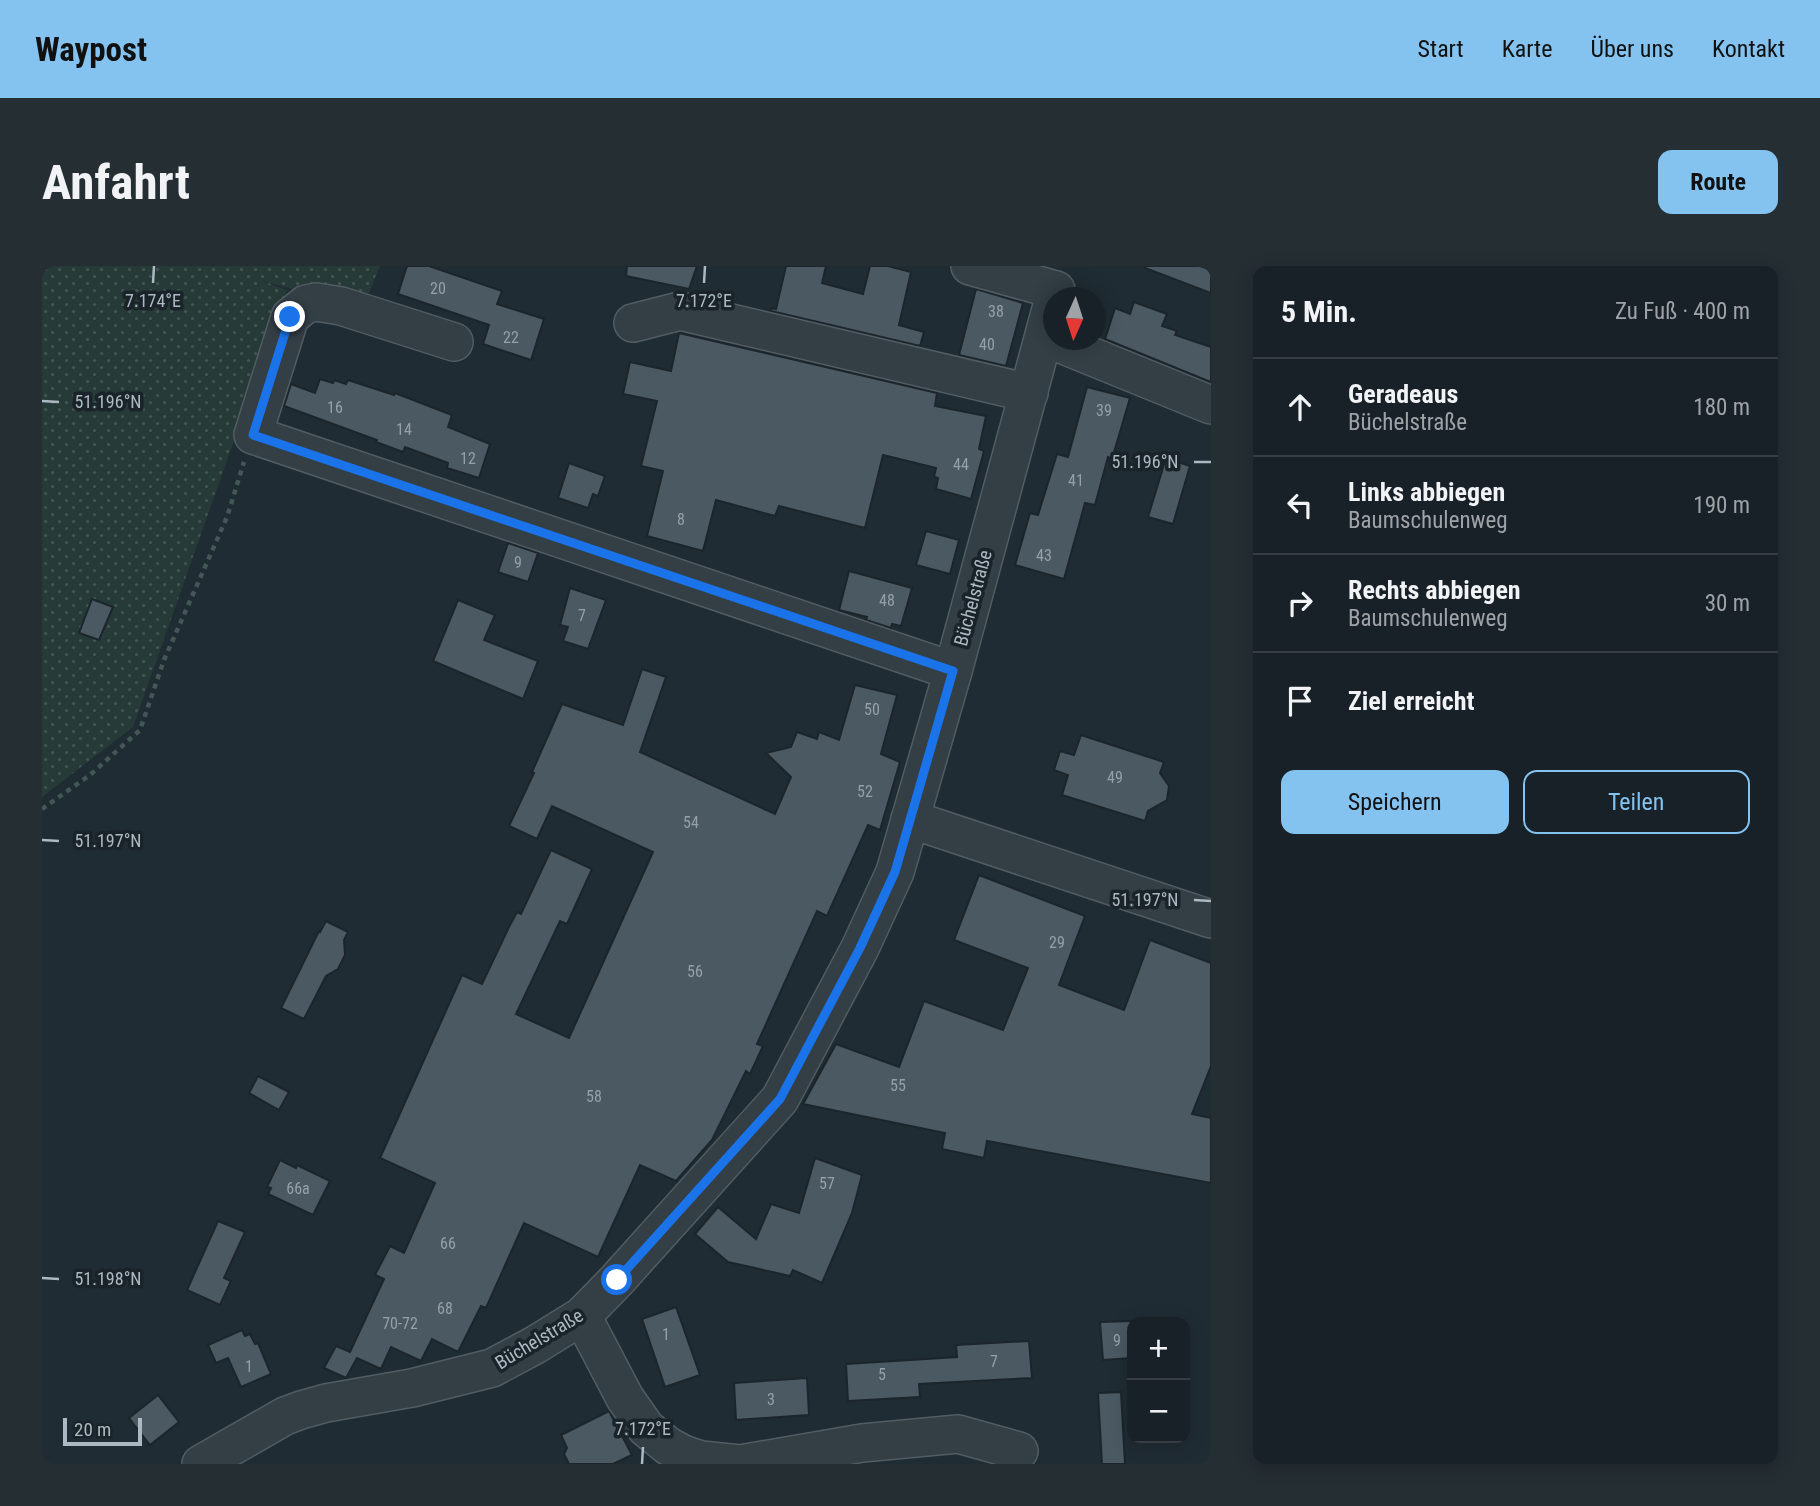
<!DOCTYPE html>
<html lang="de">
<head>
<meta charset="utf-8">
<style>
  :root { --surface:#182127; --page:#252e33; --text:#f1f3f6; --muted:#9fa3a7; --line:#363e44; --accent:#84c2f0 }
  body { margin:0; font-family:"Roboto Condensed",sans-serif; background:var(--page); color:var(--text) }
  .controls { position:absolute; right:21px; bottom:21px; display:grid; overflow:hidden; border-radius:14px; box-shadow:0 4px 18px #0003 }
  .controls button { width:63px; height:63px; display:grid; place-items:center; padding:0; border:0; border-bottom:2px solid var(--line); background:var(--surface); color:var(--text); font:35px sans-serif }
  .compass { position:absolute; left:1001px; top:21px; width:63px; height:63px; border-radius:50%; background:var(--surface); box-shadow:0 4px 18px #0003; rotate:183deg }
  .scale { position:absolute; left:21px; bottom:18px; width:79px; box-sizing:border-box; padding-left:7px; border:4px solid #adb9c2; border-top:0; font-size:19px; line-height:24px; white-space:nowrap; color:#adb9c2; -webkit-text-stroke:5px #192329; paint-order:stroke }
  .stop { position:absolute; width:21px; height:21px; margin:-16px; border:5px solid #1a73e8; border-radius:50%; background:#fff }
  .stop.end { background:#1a73e8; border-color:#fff; box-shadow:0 2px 7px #0008 }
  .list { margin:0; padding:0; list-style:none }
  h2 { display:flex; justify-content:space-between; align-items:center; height:91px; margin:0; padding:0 28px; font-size:30px }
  h2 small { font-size:23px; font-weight:400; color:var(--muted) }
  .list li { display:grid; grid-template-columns:46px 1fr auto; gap:21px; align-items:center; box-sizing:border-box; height:98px; padding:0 28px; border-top:2px solid var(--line) }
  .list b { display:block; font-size:26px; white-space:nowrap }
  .list p { margin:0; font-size:23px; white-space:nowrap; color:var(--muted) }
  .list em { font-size:23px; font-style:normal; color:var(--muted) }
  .actions { display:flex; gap:14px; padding:21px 28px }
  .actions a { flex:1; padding:16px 0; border:2px solid var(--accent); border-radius:14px; text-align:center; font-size:24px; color:var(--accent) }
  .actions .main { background:var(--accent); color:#111 }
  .icon { flex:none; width:38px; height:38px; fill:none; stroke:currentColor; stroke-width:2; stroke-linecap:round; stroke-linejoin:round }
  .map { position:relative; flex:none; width:1169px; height:1198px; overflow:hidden; border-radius:14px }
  header { display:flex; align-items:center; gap:42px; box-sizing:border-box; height:98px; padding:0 35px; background:var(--accent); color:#111 }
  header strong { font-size:33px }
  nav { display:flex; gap:38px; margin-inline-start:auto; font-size:24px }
  .intro { display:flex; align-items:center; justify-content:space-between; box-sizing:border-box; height:168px; padding:0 42px }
  h1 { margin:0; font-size:49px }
  .button { padding:18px 32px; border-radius:14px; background:var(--accent); color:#111; font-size:24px; font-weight:700 }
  main { display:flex; gap:42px; padding:0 42px }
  aside { flex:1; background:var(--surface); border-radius:14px; box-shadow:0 4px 18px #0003 }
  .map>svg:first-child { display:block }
</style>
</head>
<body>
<header>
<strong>Waypost</strong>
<nav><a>Start</a><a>Karte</a><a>Über uns</a><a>Kontakt</a></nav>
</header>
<div class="intro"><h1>Anfahrt</h1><a class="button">Route</a></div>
<main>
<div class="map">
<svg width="1169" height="1198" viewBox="0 0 1169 1198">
  <defs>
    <pattern id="grass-dots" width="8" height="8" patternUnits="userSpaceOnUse" patternTransform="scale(1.75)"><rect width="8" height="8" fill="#263a37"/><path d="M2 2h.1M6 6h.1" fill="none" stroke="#435452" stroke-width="1.8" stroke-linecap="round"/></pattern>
  </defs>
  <rect width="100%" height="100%" fill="#202c34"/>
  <!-- grass -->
  <path fill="url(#grass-dots)" d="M0,0H338L326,29L254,24L218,14L245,24L91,461L0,531Z"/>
  <!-- building -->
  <g fill="#4b5963" stroke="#1b252b" stroke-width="2">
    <path d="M365,0H387L460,25L455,38L502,53L489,94L441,78L447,59L356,28Z"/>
    <path d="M585,0H655L647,23L584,10Z"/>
    <path d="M744,0H784L780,17L821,28L828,0H846L869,6L857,59L882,66L878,80L729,45V42L734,43Z"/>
    <path d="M1103,0H1158L1169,4V27L1103,2Z"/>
    <path d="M934,23L981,37L964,100L917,89Z"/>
    <path d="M1092,36L1125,48L1120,60L1135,65L1133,69L1169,81V116L1063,73L1073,42L1088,48Z"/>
    <path d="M637,67L895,127L893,140L944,150L937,183L942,185L929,233L894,223L896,212L892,211L894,202L841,189L823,262L737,240L733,250L674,234L661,285L605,270L621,205L599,200L615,135L581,128L588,96L629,105Z"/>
    <path d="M278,113L291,117L292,114L304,118L306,114L352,129L353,127L410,149L406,161L448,178L437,212L405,202L406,197L363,181L361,186L334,176L335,174L242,140L249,118L273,127Z"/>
    <path d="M1045,121L1088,132L1070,193L1066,191L1053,239L1043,237L1022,313L973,299L988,247L996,249L1015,188L1026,191Z"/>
    <path d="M1124,192L1148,200L1131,258L1106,251Z"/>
    <path d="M527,197L563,210L556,230L551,228L546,242L516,232Z"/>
    <path d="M884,265L917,274L908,308L874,299Z"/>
    <path d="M466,277L496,287L486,316L456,306Z"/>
    <path d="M807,305L870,322L859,360L850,358L849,362L824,354L825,351L797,344Z"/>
    <path d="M528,322L564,334L546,383L521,375L526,361L518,359Z"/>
    <path d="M50,333L71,341L57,374L37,367Z"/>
    <path d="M416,334L453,349L442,374L496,395L481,433L391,395Z"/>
    <path d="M600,403L624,411L598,486L733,548L749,511L724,487L749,481L755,466L775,473L777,466L797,474L813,419L855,429L839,488L858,496L838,564L826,559L785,650L775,645L715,778L721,780L708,808L704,805L670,874L634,915L598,899L556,991L482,957L444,1042L439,1040L416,1086L390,1073L379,1095L349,1081L339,1103L315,1092L304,1112L282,1102L294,1080L308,1086L342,1013L333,1009L348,980L362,987L393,917L338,892L420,709L440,718L467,661L475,646L479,648L509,584L550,603L525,658L518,655L474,748L527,772L611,586L510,540L495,573L467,560L492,507L490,506L520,438L581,459Z"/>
    <path d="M1039,469L1122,496L1118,507L1127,520L1125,534L1106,545L1103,555L1020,529L1026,509L1012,504L1018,485L1032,489Z"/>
    <path d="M937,609L1043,650L1017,719L1082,744L1108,674L1169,697V800L1150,848L1169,852V917L945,875L942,892L900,883L903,867L761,838L794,778L857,801L882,735L961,764L986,702L912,674Z"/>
    <path d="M284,655L306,666L302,674L303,689L296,703L284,710L262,753L239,742L277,665L278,666Z"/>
    <path d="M216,810L247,826L237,844L207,827Z"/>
    <path d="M773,892L820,909L810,947L780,1017L751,1004L748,1010L686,996L653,968L676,941L714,973L729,938L757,947Z"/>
    <path d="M238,894L254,902L255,899L288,915L271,949L226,928L229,922L225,921Z"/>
    <path d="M176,955L203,966L182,1012L189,1015L178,1039L145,1024Z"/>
    <path d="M634,1041L658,1109L623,1121L600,1053Z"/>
    <path d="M1090,1055V1092L1061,1094L1058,1056Z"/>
    <path d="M200,1064L203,1070L208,1068L213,1078L216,1077L229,1108L199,1121L186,1092L174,1097L166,1079Z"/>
    <path d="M987,1075L990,1112L877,1118L878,1131L806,1135L804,1098L915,1091L914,1079Z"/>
    <path d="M765,1112L767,1149L694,1154L692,1117Z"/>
    <path d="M1079,1126L1083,1198H1060L1056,1127Z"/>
    <path d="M116,1129L137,1156L108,1179L87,1152Z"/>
    <path d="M567,1145L590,1189L571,1198H527L522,1188L525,1182L519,1169Z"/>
  </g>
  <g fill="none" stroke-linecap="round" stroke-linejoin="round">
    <defs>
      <g id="minor">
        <path d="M928,0L1014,24"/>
        <path d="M591,57L638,45L987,127"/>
        <path d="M1002,71L1169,139"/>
        <path d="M412,76L299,40L274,36L264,38L248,51L211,169L911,405"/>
        <path d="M868,553L1169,653"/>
        <path d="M540,1050L583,1132L604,1162L626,1180L641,1188L659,1194L698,1198L820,1177L916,1168L977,1185"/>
        <path d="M159,1198L243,1150L259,1144L284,1137L370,1122L450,1102L493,1079L540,1050L575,1014L738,833L818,682L853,606L911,405L1012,32"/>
      </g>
    </defs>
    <!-- minor casing -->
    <use href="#minor" stroke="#515c63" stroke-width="40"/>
    <!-- path -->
    <path stroke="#435755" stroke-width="4.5" stroke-dasharray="5 5" stroke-linecap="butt" d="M0,543L48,509L98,464L122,394L185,251L202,196"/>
    <!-- minor -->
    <use href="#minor" stroke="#333e45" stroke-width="37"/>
  </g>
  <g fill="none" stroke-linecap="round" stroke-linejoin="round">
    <!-- route -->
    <path stroke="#1a73e8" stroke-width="9" d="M248,51L211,169L911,405L853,606L818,682L738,833L575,1014"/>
  </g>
  <!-- ticks -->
  <path fill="none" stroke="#adb9c2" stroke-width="2.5" d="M111,17L112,0M662,17L663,0M0,135L17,136M1152,196H1169M0,574L17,575M1152,634L1169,635M0,1012L17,1013M600,1198L601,1181"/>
  <g text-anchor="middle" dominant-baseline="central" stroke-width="7" stroke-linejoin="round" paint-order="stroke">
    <!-- number labels -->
    <g font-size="16" fill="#94a1aa">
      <text x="396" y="22">20</text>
      <text x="954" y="45">38</text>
      <text x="469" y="71">22</text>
      <text x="945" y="78">40</text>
      <text x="293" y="141">16</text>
      <text x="1062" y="144">39</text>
      <text x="362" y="163">14</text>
      <text x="426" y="192">12</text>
      <text x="919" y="198">44</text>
      <text x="1034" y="214">41</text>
      <text x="639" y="253">8</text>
      <text x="1002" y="289">43</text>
      <text x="476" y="296">9</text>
      <text x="845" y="334">48</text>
      <text x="540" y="349">7</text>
      <text x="830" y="443">50</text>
      <text x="1073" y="511">49</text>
      <text x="823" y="525">52</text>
      <text x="649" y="556">54</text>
      <text x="1015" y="676">29</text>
      <text x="653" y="705">56</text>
      <text x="856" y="819">55</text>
      <text x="552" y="830">58</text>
      <text x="785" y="917">57</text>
      <text x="256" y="922">66a</text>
      <text x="406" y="977">66</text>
      <text x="403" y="1042">68</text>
      <text x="358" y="1057">70-72</text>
      <text x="624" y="1068">1</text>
      <text x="1075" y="1074">9</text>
      <text x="952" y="1095">7</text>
      <text x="207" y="1100">1</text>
      <text x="840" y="1108">5</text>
      <text x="729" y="1133">3</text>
    </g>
    <!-- street labels -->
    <g font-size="19" fill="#adb9c2" stroke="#192329">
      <text transform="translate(931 332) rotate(-75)">Büchelstraße</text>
      <text transform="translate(497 1073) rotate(-31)">Büchelstraße</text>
    </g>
  </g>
  <g font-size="18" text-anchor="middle" fill="#adb9c2" stroke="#192329" stroke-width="7" stroke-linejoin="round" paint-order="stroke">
    <text x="111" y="41">7.174°E</text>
    <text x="662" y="41">7.172°E</text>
    <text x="66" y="142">51.196°N</text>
    <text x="1103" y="202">51.196°N</text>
    <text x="66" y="581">51.197°N</text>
    <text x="1103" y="640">51.197°N</text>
    <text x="66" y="1019">51.198°N</text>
    <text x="601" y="1169">7.172°E</text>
  </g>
</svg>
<div class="controls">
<button>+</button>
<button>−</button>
</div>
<svg class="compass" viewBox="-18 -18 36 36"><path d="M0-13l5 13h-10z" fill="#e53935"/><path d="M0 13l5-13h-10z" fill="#9fa3a7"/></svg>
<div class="scale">20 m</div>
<div class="stop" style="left:575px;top:1014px"></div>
<div class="stop end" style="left:248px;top:51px"></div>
</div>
<aside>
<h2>5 Min.<small>Zu Fuß · 400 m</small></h2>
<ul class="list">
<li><svg class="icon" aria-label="ahead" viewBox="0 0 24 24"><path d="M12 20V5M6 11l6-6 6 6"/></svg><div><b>Geradeaus</b><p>Büchelstraße</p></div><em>180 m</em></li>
<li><svg class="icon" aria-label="left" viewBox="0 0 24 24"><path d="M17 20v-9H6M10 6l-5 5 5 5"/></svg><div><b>Links abbiegen</b><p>Baumschulenweg</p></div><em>190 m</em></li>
<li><svg class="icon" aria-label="right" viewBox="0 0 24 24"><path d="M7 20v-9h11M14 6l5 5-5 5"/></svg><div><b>Rechts abbiegen</b><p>Baumschulenweg</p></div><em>30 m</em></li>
<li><svg class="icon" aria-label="arrive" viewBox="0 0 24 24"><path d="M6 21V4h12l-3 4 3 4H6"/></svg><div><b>Ziel erreicht</b></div></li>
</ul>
<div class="actions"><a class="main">Speichern</a><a>Teilen</a></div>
</aside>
</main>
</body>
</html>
